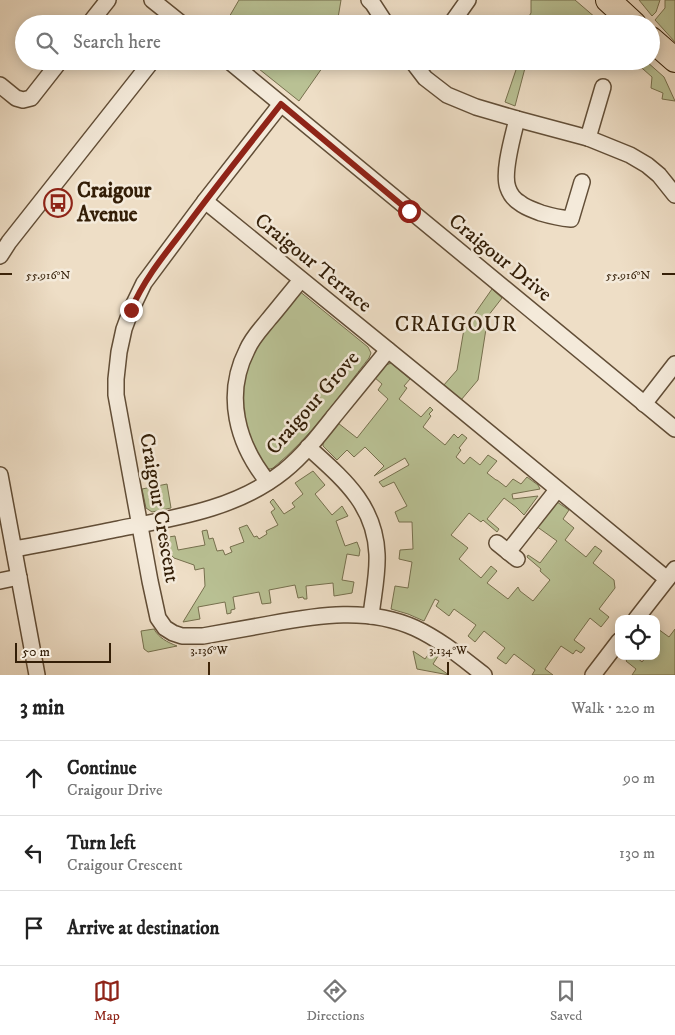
<!DOCTYPE html>
<html lang="en">
<head>
<meta charset="utf-8">
<style>
  :root { --surface:#fff; --page:#f2f2f2; --text:#222; --muted:#767676; --line:#e0e0e0; --accent:#8f2418 }
  body { margin:0; font-family:"IM FELL DW Pica",serif; background:var(--page); color:var(--text) }
  .controls { position:absolute; right:15px; bottom:15px; display:grid; overflow:hidden; border-radius:10px; box-shadow:0 2px 12px #0003 }
  .controls button { width:45px; height:45px; display:grid; place-items:center; padding:0; border:0; border-bottom:1px solid var(--line); background:var(--surface); color:var(--text); font:25px sans-serif }
  .scale { position:absolute; left:15px; bottom:12px; width:96px; box-sizing:border-box; padding-left:5px; border:2px solid #331e07; border-top:0; font-size:14px; line-height:18px; white-space:nowrap; color:#331e07; -webkit-text-stroke:4px #f4eada; paint-order:stroke }
  .stop { position:absolute; width:15px; height:15px; margin:-11px; border:4px solid #8f2418; border-radius:50%; background:#fff }
  .stop.end { background:#8f2418; border-color:#fff; box-shadow:0 1px 5px #0008 }
  .list { margin:0; padding:0; list-style:none }
  h2 { display:flex; justify-content:space-between; align-items:center; height:65px; margin:0; padding:0 20px; font-size:21px }
  h2 small { font-size:16px; font-weight:400; color:var(--muted) }
  .list li { display:grid; grid-template-columns:32px 1fr auto; gap:15px; align-items:center; box-sizing:border-box; height:75px; padding:0 20px; border-top:1px solid var(--line) }
  .list b { display:block; font-size:19px; white-space:nowrap }
  .list p { margin:0; font-size:16px; white-space:nowrap; color:var(--muted) }
  .list em { font-size:16px; font-style:normal; color:var(--muted) }
  .icon { flex:none; width:28px; height:28px; fill:none; stroke:currentColor; stroke-width:2; stroke-linecap:round; stroke-linejoin:round }
  .map { position:relative; flex:none; width:675px; height:675px; overflow:hidden }
  .search { position:absolute; background:var(--surface); box-shadow:0 2px 12px #0003; left:15px; right:15px; top:15px; height:55px; display:flex; align-items:center; gap:12px; box-sizing:border-box; padding:0 18px; border-radius:28px; color:var(--muted); font-size:19px }
  .sheet { height:290px; background:var(--surface) }
  nav { display:flex; justify-content:space-around; align-items:center; box-sizing:border-box; height:70px; border-top:1px solid var(--line); background:var(--surface); font-size:14px; color:var(--muted) }
  nav a { display:grid; justify-items:center; gap:2px }
  nav .on { color:var(--accent) }
  .map>svg:first-child { display:block }
</style>
</head>
<body>
<div class="map">
<svg width="675" height="675" viewBox="0 0 675 675">
  <rect width="100%" height="100%" fill="#eedec6"/>
  <filter id="stains"><feTurbulence type="fractalNoise" baseFrequency=".004" numOctaves="4"/><feColorMatrix values="0 0 0 0 .2 0 0 0 0 .09 0 0 0 0 .02 0 0 0 .5 -.17"/></filter>
  <radialGradient id="worn" r=".72"><stop offset=".6" stop-color="#630" stop-opacity="0"/><stop offset="1" stop-color="#630" stop-opacity=".3"/></radialGradient>
  <!-- green -->
  <g fill="#b9c194" stroke="#76704e">
    <path d="M239,0H341L337,24H225Z"/>
    <path d="M531,0H575L603,24H586L577,21H572L566,24H524L531,13Z"/>
    <path d="M639,0H660L656,12L652,16Z"/>
    <path d="M665,0H675V42L655,20L665,8Z"/>
    <path d="M249,61H327L299,101Z"/>
    <path d="M519,61H529L525,68L515,106L505,102Z"/>
    <path d="M634,61H646L664,77L675,101L662,99L663,93L651,88L652,77Z"/>
    <path d="M492,289L502,298L488,316L478,380L461,400L443,386L457,370L464,329Z"/>
    <path d="M298,290L368,347L371,353L369,358C339,396 311,437 273,468L270,469L265,468L250,444L240,396L252,350Z"/>
    <path d="M391,363L410,379L404,386L407,388L399,399L421,417L430,407L433,410L429,414L431,416L423,427L445,445L454,434L458,438L462,434L467,438L459,448L461,450L456,457L464,464L470,457L480,465L488,455L497,461L487,473L496,480H497L506,487L513,479L521,484L527,477L538,485L540,489L512,494L513,499L538,496L524,515L516,507L504,498L487,519L499,529L497,532L483,520L481,522L469,513L451,535L463,544L468,548L459,559L481,578L491,566L497,571L487,583L508,599L518,587L520,591L533,601L550,580L540,571L541,569L527,557L528,555L540,563L557,541L536,526L554,503L557,502L569,510L563,519L574,528L565,540L586,557L595,546L602,551L593,563L614,580L615,588L599,609L609,617L601,627L590,618L574,640L585,648L581,653L576,650L573,654L561,646L545,669L553,675H532L535,670L514,654L506,664L497,658L505,648L484,631L475,642L468,636L476,625L454,609L449,616L436,606L439,601L435,599L424,621L408,614L391,609L395,586L408,588L412,562L399,559L400,550L413,549L412,522H399L395,512L407,506L394,482L383,487L379,482L409,465L405,458L374,476L384,466L365,447L354,457L347,450L337,460L323,446V443L338,423L357,438L388,399L378,390L382,384L374,377L384,366Z"/>
    <path d="M313,471L325,485L315,494L332,515L342,506L348,516L336,521L345,546L357,542L360,550L359,556L347,554L342,580L354,582L352,593L334,596L333,583L306,586L307,599H304L303,597L298,598L295,585L269,590L271,603L262,604L259,592L233,597L235,609L231,610V613L227,614L225,602L198,607L200,619L183,622L205,586L204,568L195,570L194,565L174,558L156,539L175,536L178,550L205,545L202,531L207,530L209,539L213,538L217,551L223,550L225,555L232,552L230,547L244,542L239,528L247,525L254,537L257,536L259,539L267,534L266,531L278,525L271,512L275,509L270,502L273,499L284,514L295,507L292,503L303,494L295,483Z"/>
    <path d="M167,484L171,508L152,512L146,508L142,489Z"/>
    <path d="M154,629C159,638 167,642 177,646L148,652L144,649L141,631Z"/>
    <path d="M658,629L669,637L675,629V675H632L636,669L626,661L630,656H635L642,662L647,656H656V644L659,641L656,639V632Z"/>
    <path d="M433,648L440,653L433,664L449,675L417,669L413,651L425,659Z"/>
  </g>
  <g fill="none" stroke-linecap="round" stroke-linejoin="round">
    <defs>
      <g id="street">
        <path d="M152,0L182,24"/>
        <path d="M369,0L373,4L386,24"/>
        <path d="M89,24L108,0"/>
        <path d="M451,24L468,0"/>
        <path d="M229,61L675,429"/>
        <path d="M412,61L425,78L447,95L476,107L517,119L588,138L630,155L647,165L659,175L675,195"/>
        <path d="M0,85L16,98L23,100L31,98L60,61"/>
        <path d="M281,104L205,201L144,283L131,310L124,329L119,352L116,379V395L150,581L158,618L165,628L173,633L182,636H203C225,632 247,628 270,624C318,615 369,607 415,628C441,640 462,658 484,675"/>
        <path d="M517,119C513,136 502,173 508,188C510,194 515,200 520,203C526,208 534,210 541,213C551,216 560,218 571,219L582,182"/>
        <path d="M588,138L603,87"/>
        <path d="M205,201L425,380L667,579"/>
        <path d="M0,256L9,242L152,61"/>
        <path d="M644,404L675,364"/>
        <path d="M308,447C342,478 375,504 377,554C378,575 373,596 371,616"/>
        <path d="M0,475L37,675"/>
        <path d="M268,482C237,444 224,395 247,350C252,338 261,329 269,319C280,306 290,293 301,280"/>
        <path d="M497,543L517,559"/>
        <path d="M14,549C49,543 83,536 118,529C175,518 237,509 284,471C304,455 320,434 335,415C353,393 370,372 388,350"/>
        <path d="M508,552L557,490"/>
        <path d="M0,581L19,577"/>
        <path d="M636,619L675,569"/>
        <path d="M593,675L619,641"/>
      </g>
      <g id="primary">
        <path d="M608,0L634,24"/>
        <path d="M651,39L675,60"/>
      </g>
    </defs>
    <!-- street casing -->
    <use href="#street" stroke="#624e37" stroke-width="18"/>
    <!-- primary casing -->
    <use href="#primary" stroke="#331e07" stroke-width="26"/>
    <!-- street -->
    <use href="#street" stroke="#f4eada" stroke-width="15"/>
    <!-- primary -->
    <use href="#primary" stroke="#eedec6" stroke-width="24"/>
  </g>
  <g fill="none" stroke-linecap="round" stroke-linejoin="round">
    <!-- route -->
    <path stroke="#8f2418" stroke-width="6" d="M131,310C144,279 165,254 185,228C216,186 249,145 281,104L409,211"/>
  </g>
  <!-- ticks -->
  <path fill="none" stroke="#331e07" stroke-width="2" d="M0,274H12M662,274H675M209,662V675M448,662V675"/>
  <!-- icons -->
  <defs>
    <symbol id="bus-ring" viewBox="-11 -11 22 22"><circle r="9.5" fill="#f4eada" stroke="#8f2418" stroke-width="1.5"/><path d="M-5-6H5V4H4V6H2V4H-2V6H-4V4H-5ZM-3.5-4V0h7V-4ZM-3.5 1.2v1.5H-2V1.2ZM2 1.2v1.5H3.5V1.2Z" fill="#8f2418"/></symbol>
  </defs>
  <g fill-rule="evenodd">
    <use href="#bus-ring" x="42" y="187" width="32" height="32"/>
  </g>
  <g text-anchor="middle" dominant-baseline="central" stroke-width="5" stroke-linejoin="round" paint-order="stroke">
    <!-- poi labels -->
    <g font-size="21" font-weight="bold" fill="#331e07" stroke="#f4eada" text-anchor="start">
      <text x="77" y="191">Craigour<tspan x="77" dy="24">Avenue</tspan></text>
    </g>
    <!-- street labels -->
    <g font-size="21" fill="#331e07" stroke="#f4eada">
      <text transform="translate(500 258) rotate(39)">Craigour Drive</text>
      <text transform="translate(313 263) rotate(39)">Craigour Terrace</text>
      <text transform="translate(313 403) rotate(-49)">Craigour Grove</text>
      <text transform="translate(159 508) rotate(80)">Craigour Crescent</text>
    </g>
    <!-- neighbourhood labels -->
    <g font-size="22" letter-spacing="1" fill="#331e07" stroke="#f4eada">
      <text x="456" y="324">CRAIGOUR</text>
    </g>
  </g>
  <g font-size="12" text-anchor="middle" fill="#331e07" stroke="#f4eada" stroke-width="5" stroke-linejoin="round" paint-order="stroke">
    <text x="48" y="279">55.916°N</text>
    <text x="628" y="279">55.916°N</text>
    <text x="209" y="654">3.136°W</text>
    <text x="448" y="654">3.134°W</text>
  </g>
  <rect width="100%" height="100%" filter="url(#stains)"/>
  <rect width="100%" height="100%" fill="url(#worn)"/>
</svg>
<div class="controls">
<button><svg class="icon" aria-label="locate" viewBox="0 0 24 24"><circle cx="12" cy="12" r="6"/><path d="M12 2v4M12 18v4M2 12h4M18 12h4"/></svg></button>
</div>
<div class="scale">50 m</div>
<div class="stop" style="left:409px;top:211px"></div>
<div class="stop end" style="left:131px;top:310px"></div>
<div class="search"><svg class="icon" aria-label="search" viewBox="0 0 24 24"><circle cx="10" cy="10" r="6"/><path d="M15 15l6 6"/></svg>Search here</div>
</div>
<section class="sheet">
<h2>3 min<small>Walk · 220 m</small></h2>
<ul class="list">
<li><svg class="icon" aria-label="ahead" viewBox="0 0 24 24"><path d="M12 20V5M6 11l6-6 6 6"/></svg><div><b>Continue</b><p>Craigour Drive</p></div><em>90 m</em></li>
<li><svg class="icon" aria-label="left" viewBox="0 0 24 24"><path d="M17 20v-9H6M10 6l-5 5 5 5"/></svg><div><b>Turn left</b><p>Craigour Crescent</p></div><em>130 m</em></li>
<li><svg class="icon" aria-label="arrive" viewBox="0 0 24 24"><path d="M6 21V4h12l-3 4 3 4H6"/></svg><div><b>Arrive at destination</b></div></li>
</ul>
</section>
<nav>
<a class="on"><svg class="icon" aria-label="map" viewBox="0 0 24 24"><path d="M3 6l6-2 6 2 6-2v14l-6 2-6-2-6 2zM9 4v14M15 6v14"/></svg>Map</a>
<a><svg class="icon" aria-label="directions" viewBox="0 0 24 24"><path d="M12 3l9 9-9 9-9-9zM9 14v-3h6M13 9l2 2-2 2"/></svg>Directions</a>
<a><svg class="icon" aria-label="saved" viewBox="0 0 24 24"><path d="M7 4h10v16l-5-4-5 4z"/></svg>Saved</a>
</nav>
</body>
</html>
